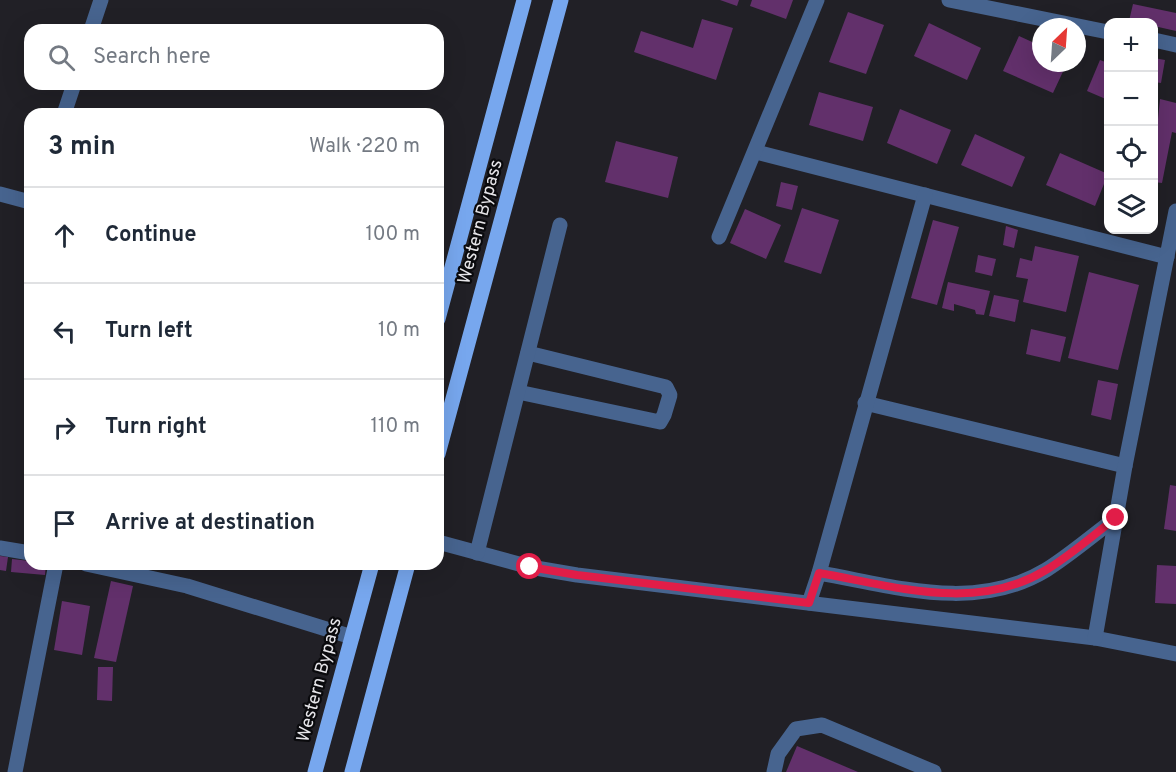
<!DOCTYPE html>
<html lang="en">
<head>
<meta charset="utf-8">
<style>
  :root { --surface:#fff; --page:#f6f6f7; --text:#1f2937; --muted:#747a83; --line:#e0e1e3 }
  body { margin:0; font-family:Overpass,sans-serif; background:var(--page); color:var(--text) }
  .controls { position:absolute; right:18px; top:18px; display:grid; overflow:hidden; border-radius:12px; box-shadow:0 6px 24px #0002 }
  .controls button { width:54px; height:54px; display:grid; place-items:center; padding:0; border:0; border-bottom:2px solid var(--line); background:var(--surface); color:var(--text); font:30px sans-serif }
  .compass { position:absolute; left:1032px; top:18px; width:54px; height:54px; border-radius:50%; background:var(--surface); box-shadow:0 6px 24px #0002; rotate:25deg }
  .stop { position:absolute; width:18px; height:18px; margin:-14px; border:4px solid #e11d48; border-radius:50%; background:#fff }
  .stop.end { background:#e11d48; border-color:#fff; box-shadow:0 2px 6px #0008 }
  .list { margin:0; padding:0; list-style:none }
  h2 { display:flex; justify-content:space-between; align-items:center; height:78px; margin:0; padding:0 24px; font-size:26px }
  h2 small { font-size:20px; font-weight:400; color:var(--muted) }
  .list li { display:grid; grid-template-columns:39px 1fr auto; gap:18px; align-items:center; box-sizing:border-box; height:96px; padding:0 24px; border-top:2px solid var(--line) }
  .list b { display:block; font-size:22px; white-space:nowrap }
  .list em { font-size:20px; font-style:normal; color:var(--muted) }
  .icon { flex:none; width:33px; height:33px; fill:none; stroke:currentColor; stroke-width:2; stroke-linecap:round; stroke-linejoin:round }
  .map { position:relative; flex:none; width:1176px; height:772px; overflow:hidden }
  .search { position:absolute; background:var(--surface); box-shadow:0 6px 24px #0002; left:24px; top:24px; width:420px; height:66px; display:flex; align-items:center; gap:15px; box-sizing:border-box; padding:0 21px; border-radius:18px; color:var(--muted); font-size:22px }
  .panel { position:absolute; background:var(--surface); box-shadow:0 6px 24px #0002; left:24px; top:108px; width:420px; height:462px; border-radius:18px }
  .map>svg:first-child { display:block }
</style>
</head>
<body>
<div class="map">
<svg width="1176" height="772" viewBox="0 0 1176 772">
  <rect width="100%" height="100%" fill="#212026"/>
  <!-- building -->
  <g fill="#62306b">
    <path d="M720,0H739L737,6Z"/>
    <path d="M752,0H793L786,19L750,6Z"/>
    <path d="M1133,4L1176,13V31L1154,26V22L1129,21Z"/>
    <path d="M848,12L884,25L866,74L829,62Z"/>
    <path d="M702,19L733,28L716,80L634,52L641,31L693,48Z"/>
    <path d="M929,23L981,48L967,80L914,56Z"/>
    <path d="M1019,36L1041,46V63H1067L1053,93L1003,71Z"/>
    <path d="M1154,58L1165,60L1161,83L1154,82Z"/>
    <path d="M1100,60L1108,63V100L1087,91Z"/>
    <path d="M819,92L873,107L863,141L809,125Z"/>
    <path d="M1160,99L1176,103V133L1172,132L1162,183L1154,182V128L1157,129Z"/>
    <path d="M900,109L951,130L937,164L887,143Z"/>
    <path d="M975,134L1025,157L1012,187L961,165Z"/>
    <path d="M616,141L678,157L668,198L605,182Z"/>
    <path d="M1060,153L1108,174L1095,206L1046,185Z"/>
    <path d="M781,182L798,186L792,210L776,206Z"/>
    <path d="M802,208L839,220L821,274L784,262Z"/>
    <path d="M745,209L781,225L766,259L730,243Z"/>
    <path d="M933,220L959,227L937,305L911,298Z"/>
    <path d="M1006,226L1018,230L1014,248L1003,245Z"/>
    <path d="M1035,246L1079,256L1066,312L1023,302L1028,279L1016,277L1020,258L1032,261Z"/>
    <path d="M978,255L996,259L992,276L975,272Z"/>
    <path d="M1089,272L1139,285L1118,370L1068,358Z"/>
    <path d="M948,282L990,291L984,315L976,314L975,310L954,304V311L942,308Z"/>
    <path d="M994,295L1019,300L1015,322L989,316Z"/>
    <path d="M1031,329L1066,337L1060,362L1026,354Z"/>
    <path d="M1098,380L1118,384L1111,420L1091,415Z"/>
    <path d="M1170,485L1176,486V531L1164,529Z"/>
    <path d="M0,556L8,557L6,571L0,570Z"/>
    <path d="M12,559L30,561V564H46L45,575L11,572Z"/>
    <path d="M1157,565L1176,566V604L1155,603Z"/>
    <path d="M111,581L133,586L116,662L94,658Z"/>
    <path d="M62,601L90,606L82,655L54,650Z"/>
    <path d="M98,667H113L112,701L97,700Z"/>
    <path d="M797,746L858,772H786Z"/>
  </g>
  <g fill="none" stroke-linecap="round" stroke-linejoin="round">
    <!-- minor -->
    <g stroke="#47648f" stroke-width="15">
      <path d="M949,0L1108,32"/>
      <path d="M91,30L101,0"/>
      <path d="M1154,40L1176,45"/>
      <path d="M64,114L74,84"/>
      <path d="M756,152L1167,257"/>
      <path d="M0,194L30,202"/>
      <path d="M719,237L817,0"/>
      <path d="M518,392L660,422L664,415L670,395L666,387L528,353"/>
      <path d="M865,403L1125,466"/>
      <path d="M438,542L530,567L577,575L1095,638L1176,654"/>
      <path d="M0,548L30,553"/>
      <path d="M477,553L560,225"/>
      <path d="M86,564L187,586L352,637"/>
      <path d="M819,573C895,586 975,613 1046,570C1070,555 1093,535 1116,518"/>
      <path d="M809,603L819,573L925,195"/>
      <path d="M1095,638L1125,466L1176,211"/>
      <path d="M15,772L56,564"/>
      <path d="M774,772L778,754L796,729L822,725L934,772"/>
    </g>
    <!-- primary -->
    <g stroke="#77a7ee" stroke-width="15">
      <path d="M438,319L524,0"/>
      <path d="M438,454L561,0"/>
      <path d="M315,772L372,564"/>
      <path d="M352,772L408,564"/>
    </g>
  </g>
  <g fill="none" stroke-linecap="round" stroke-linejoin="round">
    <!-- route -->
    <path stroke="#e11d48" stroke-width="8" d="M530,567L577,575L809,603L819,573C895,586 975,613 1046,570C1071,555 1093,535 1116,518"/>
  </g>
  <g text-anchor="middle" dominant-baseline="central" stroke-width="4.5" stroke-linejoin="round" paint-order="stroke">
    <!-- street labels -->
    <g font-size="18" fill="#e6e5e9" stroke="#0a0a0d">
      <text transform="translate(481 222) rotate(-75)">Western Bypass</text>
      <text transform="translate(320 680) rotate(-75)">Western Bypass</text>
    </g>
  </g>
</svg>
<div class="controls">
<button>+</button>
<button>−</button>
<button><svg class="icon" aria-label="locate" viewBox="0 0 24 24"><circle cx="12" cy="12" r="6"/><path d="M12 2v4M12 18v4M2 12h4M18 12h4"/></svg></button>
<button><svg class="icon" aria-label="layers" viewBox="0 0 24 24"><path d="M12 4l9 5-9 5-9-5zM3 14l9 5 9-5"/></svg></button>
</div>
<svg class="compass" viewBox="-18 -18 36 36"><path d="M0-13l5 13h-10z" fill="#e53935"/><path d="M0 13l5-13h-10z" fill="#747a83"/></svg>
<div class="stop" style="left:530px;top:567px"></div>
<div class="stop end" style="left:1116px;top:518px"></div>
<div class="search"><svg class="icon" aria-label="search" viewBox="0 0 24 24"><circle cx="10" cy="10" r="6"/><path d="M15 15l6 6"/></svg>Search here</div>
<section class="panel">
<h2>3 min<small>Walk · 220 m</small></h2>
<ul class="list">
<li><svg class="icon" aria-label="ahead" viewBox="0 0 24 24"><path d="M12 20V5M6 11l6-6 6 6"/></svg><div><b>Continue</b></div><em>100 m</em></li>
<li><svg class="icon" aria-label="left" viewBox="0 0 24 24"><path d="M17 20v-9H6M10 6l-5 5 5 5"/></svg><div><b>Turn left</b></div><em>10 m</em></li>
<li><svg class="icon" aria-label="right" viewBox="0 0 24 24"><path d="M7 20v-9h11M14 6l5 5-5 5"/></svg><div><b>Turn right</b></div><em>110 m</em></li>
<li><svg class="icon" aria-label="arrive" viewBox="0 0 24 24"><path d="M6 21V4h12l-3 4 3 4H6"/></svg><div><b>Arrive at destination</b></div></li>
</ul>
</section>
</div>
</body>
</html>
